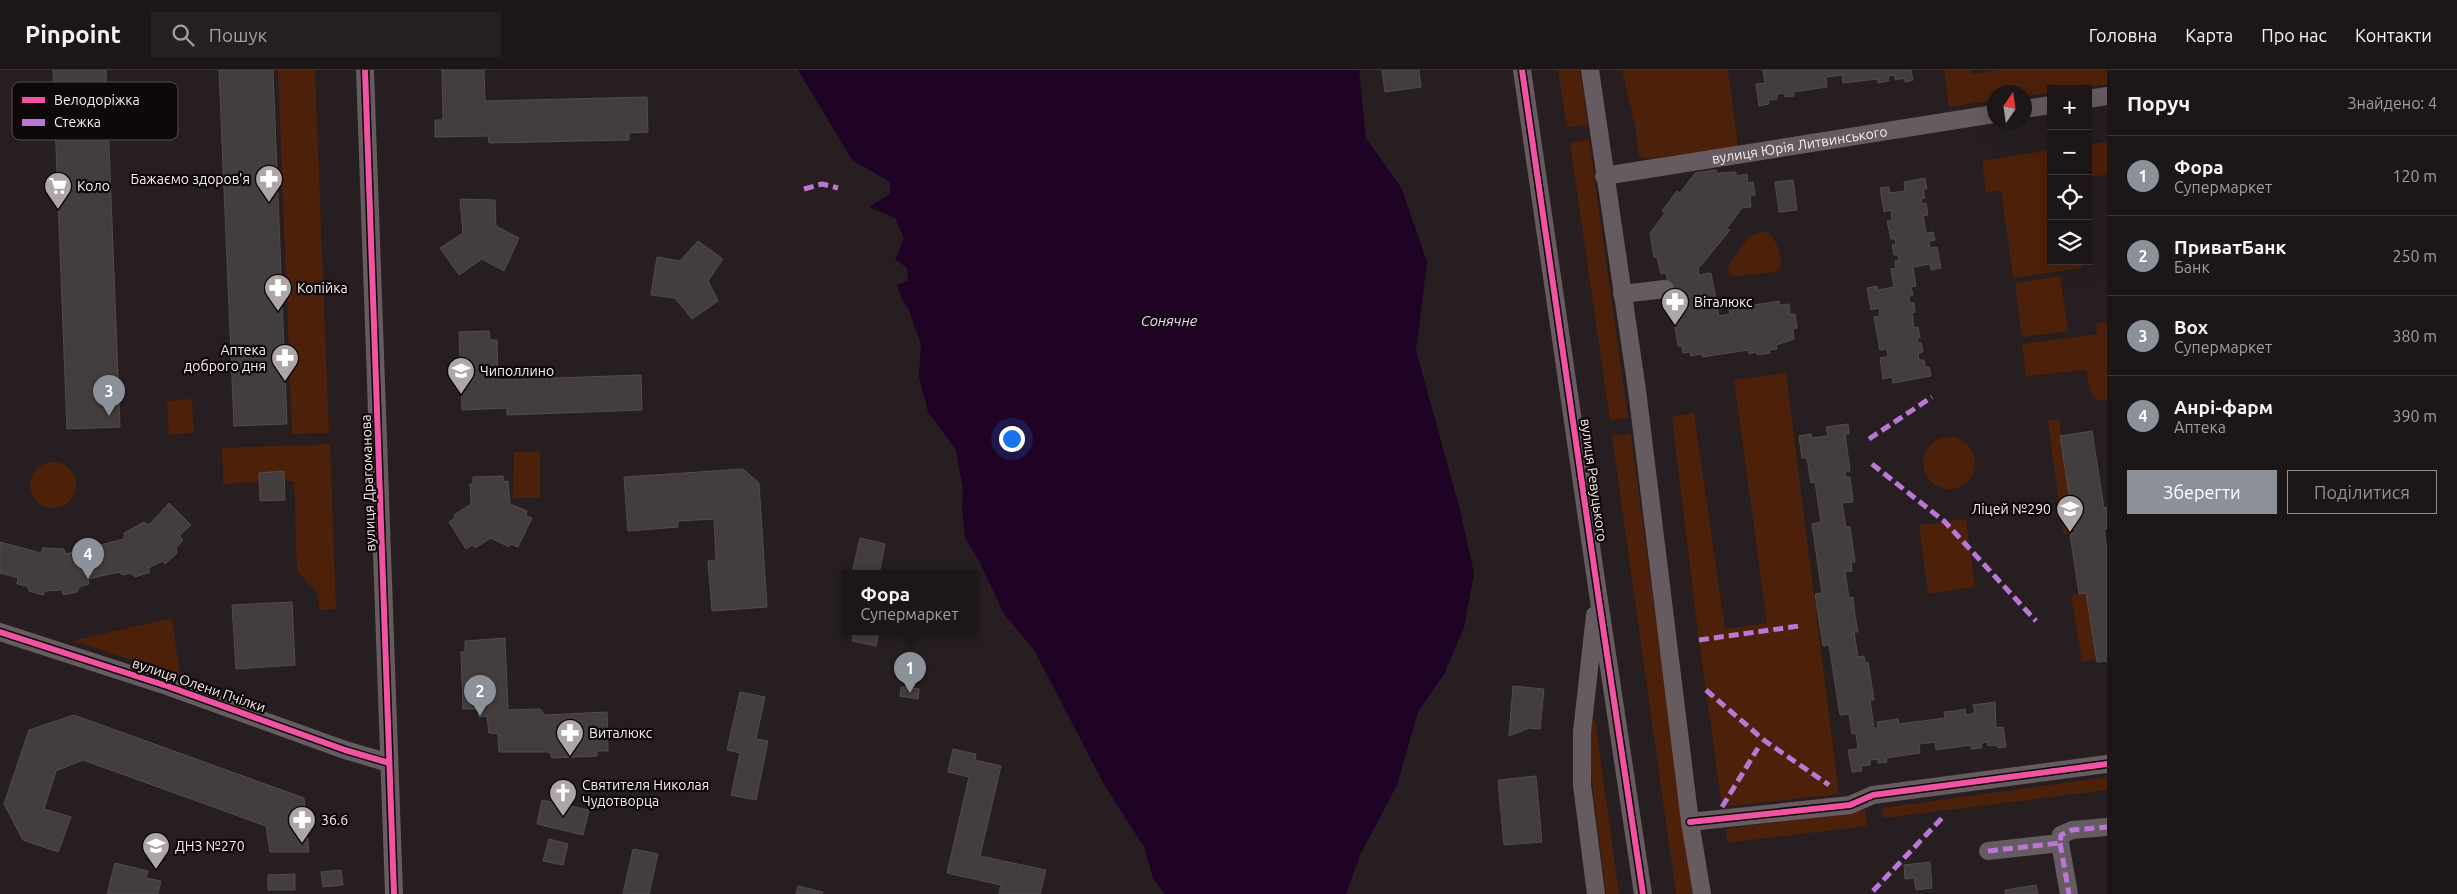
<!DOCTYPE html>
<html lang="uk">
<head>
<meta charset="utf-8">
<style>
  :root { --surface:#1c1618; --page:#251f21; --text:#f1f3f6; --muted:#a09fa2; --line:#3a3537; --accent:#8c9099 }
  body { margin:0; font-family:Ubuntu,sans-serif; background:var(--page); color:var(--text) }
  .controls { position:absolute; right:15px; top:15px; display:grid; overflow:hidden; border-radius:0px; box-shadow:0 5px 20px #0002 }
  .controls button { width:45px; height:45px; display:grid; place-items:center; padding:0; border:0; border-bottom:1px solid var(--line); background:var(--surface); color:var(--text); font:25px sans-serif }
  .compass { position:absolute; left:1987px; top:15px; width:45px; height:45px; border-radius:50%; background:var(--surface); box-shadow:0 5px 20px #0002; rotate:13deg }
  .you { position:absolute; left:1011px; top:368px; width:18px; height:18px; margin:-12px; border:4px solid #fff; border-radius:50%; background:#1a73e8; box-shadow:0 0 0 8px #1a73e833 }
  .badge { display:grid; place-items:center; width:32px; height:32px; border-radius:50%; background:var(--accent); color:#fff; font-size:16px; font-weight:700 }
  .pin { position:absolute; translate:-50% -41px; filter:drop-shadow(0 1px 2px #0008) }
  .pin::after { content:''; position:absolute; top:26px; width:18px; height:15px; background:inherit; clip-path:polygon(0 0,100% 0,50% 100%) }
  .popup { position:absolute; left:842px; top:500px; width:135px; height:65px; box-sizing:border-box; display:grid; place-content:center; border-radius:0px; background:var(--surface); filter:drop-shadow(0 1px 4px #0005); font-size:16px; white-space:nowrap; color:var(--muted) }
  .popup b { font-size:19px; color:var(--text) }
  .popup::after { content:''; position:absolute; left:50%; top:100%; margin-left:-10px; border:10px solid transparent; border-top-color:var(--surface) }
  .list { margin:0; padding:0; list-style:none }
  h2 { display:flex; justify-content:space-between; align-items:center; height:65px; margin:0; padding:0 20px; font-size:21px }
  h2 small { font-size:16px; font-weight:400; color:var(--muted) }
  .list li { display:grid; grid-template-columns:32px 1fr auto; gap:15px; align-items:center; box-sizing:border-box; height:80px; padding:0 20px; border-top:1px solid var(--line) }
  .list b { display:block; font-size:19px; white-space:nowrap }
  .list p { margin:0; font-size:16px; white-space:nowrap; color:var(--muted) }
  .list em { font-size:16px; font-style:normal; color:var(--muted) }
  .actions { display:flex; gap:10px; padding:15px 20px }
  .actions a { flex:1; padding:11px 0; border:1px solid var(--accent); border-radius:0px; text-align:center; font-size:18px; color:var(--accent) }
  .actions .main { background:var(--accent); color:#fff }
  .icon { flex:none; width:28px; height:28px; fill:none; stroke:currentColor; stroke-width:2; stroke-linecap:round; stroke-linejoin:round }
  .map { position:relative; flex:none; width:2107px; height:824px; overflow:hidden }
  header { display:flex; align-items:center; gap:30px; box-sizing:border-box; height:70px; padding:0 25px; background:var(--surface); border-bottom:1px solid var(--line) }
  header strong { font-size:24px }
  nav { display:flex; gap:28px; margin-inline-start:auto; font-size:18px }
  .search { width:350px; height:45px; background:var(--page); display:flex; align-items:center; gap:12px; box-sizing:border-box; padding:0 18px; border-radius:0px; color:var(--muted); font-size:19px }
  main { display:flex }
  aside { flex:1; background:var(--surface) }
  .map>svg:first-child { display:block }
</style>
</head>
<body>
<header>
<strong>Pinpoint</strong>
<div class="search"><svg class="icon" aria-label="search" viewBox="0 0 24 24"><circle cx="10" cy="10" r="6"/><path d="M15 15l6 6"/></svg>Пошук</div>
<nav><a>Головна</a><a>Карта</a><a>Про нас</a><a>Контакти</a></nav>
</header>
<main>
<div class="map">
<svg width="2107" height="824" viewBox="0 0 2107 824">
  <rect width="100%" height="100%" fill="#261e20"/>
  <!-- green -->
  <g fill="#4d200a">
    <path d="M278,0H315L329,363L292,364Z"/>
    <path d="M1558,0H1580L1588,55L1567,57Z"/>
    <path d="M1622,0H1728L1738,76L1648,89L1639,87L1636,60Z"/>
    <path d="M1944,0H1971V4L2000,0H2107V15L2078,19H2051V23L2025,26L2024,22H1994V30L1949,37Z"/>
    <path d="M1589,69L1628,348L1610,350L1570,73Z"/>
    <path d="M2107,72V104L2088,108V75Z"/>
    <path d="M2051,80V191H2082L2083,198L2013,208L2001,120L1986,123L1982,91Z"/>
    <path d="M1761,162L1769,163C1777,172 1783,186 1780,198L1774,202L1735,207L1730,205L1728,196L1749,167Z"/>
    <path d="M2060,206L2068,261L2022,267L2015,213Z"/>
    <path d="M2107,252V330L2098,331L2091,324L2086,300L2026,306L2022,274L2097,264L2096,254Z"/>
    <path d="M1786,303L1839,724L1722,737L1697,555L1672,347L1694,343L1725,559L1767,553L1734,310Z"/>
    <path d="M192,329L194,363L169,365L167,331Z"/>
    <path d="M2059,349L2075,463L2063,464L2048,350Z"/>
    <path d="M1631,364L1692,824H1676L1612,366Z"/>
    <circle cx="1949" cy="393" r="26"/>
    <path d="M330,374L336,539L319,540L318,524L297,501L294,411L223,414L222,378Z"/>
    <path d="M514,382H540V428H513Z"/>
    <circle cx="53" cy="415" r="23"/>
    <path d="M1966,449L1975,517L1928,524L1919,455Z"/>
    <path d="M2086,523L2097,592L2093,589L2082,592L2071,525Z"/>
    <path d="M172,548L180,605L72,571Z"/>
    <path d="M1595,650L1619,824H1606L1592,712L1589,680L1592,651Z"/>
    <path d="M2107,707V720L1883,748L1882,738Z"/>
    <path d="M1865,740L1867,756L1727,773L1726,759Z"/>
  </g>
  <!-- water -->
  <path fill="#1f0325" d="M798,0H1359L1366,68L1402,119L1427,192L1416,280L1460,440L1474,503L1464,558L1444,604L1418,642L1397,715L1360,785L1346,824H1165L1153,808L1144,777L1105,716L1034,580L1004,544L980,493L965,468L962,437L963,419L956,380L928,342L919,307L921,274L908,238L902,230L897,215L908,211L907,198L895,189L904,169L895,148L869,137L890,124V112L852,90Z"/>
  <!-- building -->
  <g fill="#443d3e" stroke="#534c4c">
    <path d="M53,0H106L120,357L67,359Z"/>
    <path d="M219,0H273L287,354L234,356Z"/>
    <path d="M442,0H484L485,31L647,27L648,62L629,63V70L489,73L488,66L435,67V50H443Z"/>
    <path d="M1382,0H1419L1421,17L1385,22Z"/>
    <path d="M1763,0H1911L1913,10L1905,12V8L1895,10V5L1888,6L1889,11L1878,13V9L1843,13L1842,5L1826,7L1827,17L1793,22L1794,26L1785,27V23L1777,24V29L1768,30L1769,34L1759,36L1756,14L1765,13Z"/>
    <path d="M1716,100L1717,103L1736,102V106L1747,104L1748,113L1753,112L1755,125L1750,126L1751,137L1742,138L1727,158L1730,160L1698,199L1699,205L1711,203L1719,246L1730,244L1729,239L1779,231V235L1789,234L1790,244H1795L1797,258L1793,259L1794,269L1776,275L1777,279L1769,280L1770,283L1757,285V282L1749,284V280L1702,287V284L1691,286L1690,282L1683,283L1682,276H1678L1666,203L1661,204L1657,187H1654L1650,163L1665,143L1662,141L1677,121L1680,123L1695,103Z"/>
    <path d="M1925,108L1927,119H1923L1925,128L1921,129L1922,134L1926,133L1928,145L1923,146L1926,163L1933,162L1935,170L1929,171L1930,178L1937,177L1941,198L1931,200L1930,194L1913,197L1916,216L1911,217L1913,225L1909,226L1910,233H1914L1915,242L1912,243L1914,258L1918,257L1920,268H1917L1918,273H1921L1923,282L1918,283L1919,290H1924L1925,297H1929L1931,306L1893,313L1892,307L1883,309L1880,288L1888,286L1887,279L1880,280L1874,247L1880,246L1879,238L1871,240L1867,218L1877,216L1878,220L1894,217L1891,199L1896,198L1895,191L1899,190L1898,185H1894L1892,175L1896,174L1895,169H1891L1887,151L1892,150L1891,140L1884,142L1880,118L1889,117L1890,123L1905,121L1904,112Z"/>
    <path d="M1793,110L1797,140L1779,142L1775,112Z"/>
    <path d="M460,129L495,130L496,156L519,168L504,201L482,189L459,205L440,178L463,163Z"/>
    <path d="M698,171L723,189L708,211L718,231L692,249L675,228L651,225L657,187L680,191Z"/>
    <path d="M489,261L490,270H497L498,310L641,305L642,340L507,345V338L462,340L459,262Z"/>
    <path d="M1848,354L1849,364H1845L1850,401L1845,402L1846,407H1850L1853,432L1842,433L1846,457H1850L1855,492H1851L1852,501L1845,502L1849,528L1853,527L1855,546L1858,562H1854L1858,587L1864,586L1865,593L1868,592L1874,630H1870L1874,658H1878L1877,652L1898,649L1899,654L1945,648L1944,642L1955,641L1965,639L1966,645L1975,643L1973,635L1995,632L1996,658L2003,657L2006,677L1998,678L1997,675L1988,676L1987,672L1981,673L1982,678L1971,679V675L1936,680L1935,672L1919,674L1920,683L1886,688L1887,692L1878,693V689L1870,690V695L1861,696L1862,701L1852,702L1848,680L1858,679L1856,663L1852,664L1849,644L1840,645L1829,575L1823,576L1815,524L1822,523L1812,454L1821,452L1815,412L1811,413L1807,388H1802L1799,366L1811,364V368L1828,366L1826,357Z"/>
    <path d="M2092,361L2104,438L2107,437V459H2104L2107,481V591L2097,592L2086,523L2079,524L2070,464L2075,463L2060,366Z"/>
    <path d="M743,399L759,413L767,537L712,541L708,491L716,490L714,449L678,451V457L628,461L624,407Z"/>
    <path d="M284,401L285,430L260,431L259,403Z"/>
    <path d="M503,406L504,412L508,411L510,434L527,441L526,446L532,448L518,477L511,474L509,477L491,468L475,478L472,475L466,479L449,452L455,448L454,445L471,434L470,414H473V407Z"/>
    <path d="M169,433L191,455L179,466L183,470L176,478L177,483L165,494L163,491L148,498L150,502L135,507L130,503L122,505L119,502L88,509L89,514L79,517L77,522L63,525L62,520L45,521L43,525L29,521L27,516L17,514L18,508L0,503V472L41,483L43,478L64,479L65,484L124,469V463L144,452L149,455Z"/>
    <path d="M860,468L885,474L879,504H852Z"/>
    <path d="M292,532L295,595L236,599L232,535Z"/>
    <path d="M854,562H879L876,576L852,571Z"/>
    <path d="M505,568L508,640L540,639L545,645L607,642L608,681H597V686L552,688L549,682H499L498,664L489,663L487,646L479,647L478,639H463L461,582H465V571Z"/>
    <path d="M1513,616L1544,619L1540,659L1529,658L1509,666Z"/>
    <path d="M901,617L919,619L918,629L900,626Z"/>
    <path d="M740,622L765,627L756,669L768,671L756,730L731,725L740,683L727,680Z"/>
    <path d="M74,645L304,728L309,782H270L266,756L83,690L56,701L44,739L71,747L58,782L23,770L4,734L29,660Z"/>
    <path d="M953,679L976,684L975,690L1001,696L980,786L1046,800L1040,824H999L1001,815L947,803L969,707L948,702Z"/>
    <path d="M1536,706L1542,772L1504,775L1498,710Z"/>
    <path d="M542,730L589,740L583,765L537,754Z"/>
    <path d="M549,769L568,774L563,795L543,791Z"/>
    <path d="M633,779L658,784L649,824H623Z"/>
    <path d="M1930,792L1932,818L1916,820L1914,808L1905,809L1904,795Z"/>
    <path d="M115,793L148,801L146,808L161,811L158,824H107Z"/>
    <path d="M341,800L343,815L323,817L321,802Z"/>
    <path d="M295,804V820H268V805Z"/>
    <path d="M2036,815L2038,824H2005V820Z"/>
    <path d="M798,816L823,822L822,824H796Z"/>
  </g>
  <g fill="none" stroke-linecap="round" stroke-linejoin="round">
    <!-- minor -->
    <g stroke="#665b61" stroke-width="18">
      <path d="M365,0L394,824"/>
      <path d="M1522,0L1598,524L1643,824"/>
      <path d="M1590,0L1637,320L1690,752L1702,824"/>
      <path d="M2088,29L2107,26"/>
      <path d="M2024,39L2051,35"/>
      <path id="s1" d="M1604,106L1994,44"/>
      <path d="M1622,224L1665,219"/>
      <path d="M1595,545L1582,662V715L1596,824"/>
      <path d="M0,562L167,616L345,680L389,693"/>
      <path d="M1690,752L1850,735L1873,725L2107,694"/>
      <path d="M2060,773L2069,824"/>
      <path d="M1988,781L2060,773L2061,765L2072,760L2107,757"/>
    </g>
    <!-- quiet -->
    <g stroke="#ba77d6" stroke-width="5" stroke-dasharray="10 5" stroke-linecap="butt">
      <path d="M804,119L822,114L838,118"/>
      <path d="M1869,369L1932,327"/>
      <path d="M1872,394L1945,452L2036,551"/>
      <path d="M1699,570L1799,556"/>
      <path d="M1706,620L1765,671L1829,715"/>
      <path d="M1722,737L1758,678"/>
      <path d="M2060,773L2069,824"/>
      <path d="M1988,781L2060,773L2061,765L2072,760L2107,757"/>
      <path d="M1873,821L1943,747"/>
    </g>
    <defs>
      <g id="cycleway">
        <path d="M365,0L394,824"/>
        <path d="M1522,0L1598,524L1643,824"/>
        <path d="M0,562L167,616L345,680L389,693"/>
        <path d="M1690,752L1850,735L1873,725L2107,694"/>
      </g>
    </defs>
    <!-- cycleway casing -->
    <use href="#cycleway" stroke="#0e0809" stroke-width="9"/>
    <!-- cycleway -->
    <use href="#cycleway" stroke="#f153a3" stroke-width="6"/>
  </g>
  <!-- icons -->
  <defs>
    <symbol id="pharmacy-pin" viewBox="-11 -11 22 30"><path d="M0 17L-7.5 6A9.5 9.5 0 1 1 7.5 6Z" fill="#aea5a7" stroke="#0e0809"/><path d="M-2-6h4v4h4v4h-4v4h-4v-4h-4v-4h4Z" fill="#fff"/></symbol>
    <symbol id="supermarket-pin" viewBox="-11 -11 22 30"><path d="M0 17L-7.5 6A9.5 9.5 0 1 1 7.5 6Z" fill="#aea5a7" stroke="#0e0809"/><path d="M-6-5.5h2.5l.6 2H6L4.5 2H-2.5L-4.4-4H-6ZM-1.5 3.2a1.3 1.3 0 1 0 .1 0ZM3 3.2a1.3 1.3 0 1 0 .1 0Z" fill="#fff"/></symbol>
    <symbol id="school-pin" viewBox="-11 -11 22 30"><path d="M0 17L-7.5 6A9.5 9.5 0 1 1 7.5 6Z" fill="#aea5a7" stroke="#0e0809"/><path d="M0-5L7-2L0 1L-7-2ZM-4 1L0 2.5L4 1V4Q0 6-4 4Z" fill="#fff"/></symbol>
    <symbol id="church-pin" viewBox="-11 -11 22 30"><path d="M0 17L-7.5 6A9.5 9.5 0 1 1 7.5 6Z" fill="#aea5a7" stroke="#0e0809"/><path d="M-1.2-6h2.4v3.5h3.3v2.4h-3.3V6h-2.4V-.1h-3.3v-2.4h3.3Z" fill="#fff"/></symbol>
  </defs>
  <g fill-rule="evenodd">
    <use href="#pharmacy-pin" x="253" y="93" width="32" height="43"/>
    <use href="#supermarket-pin" x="42" y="100" width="32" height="43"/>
    <use href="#pharmacy-pin" x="262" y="202" width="32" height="43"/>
    <use href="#pharmacy-pin" x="1659" y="216" width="32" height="43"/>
    <use href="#pharmacy-pin" x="269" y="272" width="32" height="43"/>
    <use href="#school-pin" x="445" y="285" width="32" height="43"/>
    <use href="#school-pin" x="2054" y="423" width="32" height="43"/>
    <use href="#pharmacy-pin" x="554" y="647" width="32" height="43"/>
    <use href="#church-pin" x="547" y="707" width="32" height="43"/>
    <use href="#pharmacy-pin" x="286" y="734" width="32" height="43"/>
    <use href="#school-pin" x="140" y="760" width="32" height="43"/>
  </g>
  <g text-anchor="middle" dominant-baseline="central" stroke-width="4.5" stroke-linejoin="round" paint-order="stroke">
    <!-- street labels -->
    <g font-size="14" fill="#f7edef" stroke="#0e0809">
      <text stroke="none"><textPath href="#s1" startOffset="198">вулиця Юрія Литвинського</textPath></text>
      <text transform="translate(1594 410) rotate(82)">вулиця Ревуцького</text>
      <text transform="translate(368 413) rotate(-92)">вулиця Драгоманова</text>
      <text transform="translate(199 615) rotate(19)">вулиця Олени Пчілки</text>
    </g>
    <!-- poi labels -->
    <g font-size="14" fill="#f7edef" stroke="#0e0809" text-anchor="start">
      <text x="250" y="109" text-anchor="end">Бажаємо здоров'я</text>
      <text x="77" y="116">Коло</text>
      <text x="297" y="218">Копійка</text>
      <text x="1694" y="232">Віталюкс</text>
      <text x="266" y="280" text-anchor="end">Аптека<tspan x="266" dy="16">доброго дня</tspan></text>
      <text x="480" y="301">Чиполлино</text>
      <text x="2051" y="439" text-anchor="end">Ліцей №290</text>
      <text x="589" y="663">Виталюкс</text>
      <text x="582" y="715">Святителя Николая<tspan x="582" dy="16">Чудотворца</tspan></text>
      <text x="321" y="750">36.6</text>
      <text x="175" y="776">ДНЗ №270</text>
    </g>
    <!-- water labels -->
    <g font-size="15" font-style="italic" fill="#f4ccff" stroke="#0e0809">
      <text x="1169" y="250">Сонячне</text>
    </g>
  </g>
  <!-- legend -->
  <rect x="12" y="12" width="166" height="58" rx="8" fill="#0e0809" stroke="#544d4e" stroke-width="1"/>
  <rect x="22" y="27" width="23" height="6" fill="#f153a3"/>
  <rect x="22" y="49" width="23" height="7" fill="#ba77d6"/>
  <g font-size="14" fill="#f7edef">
    <text x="54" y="35">Велодоріжка</text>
    <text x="54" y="57">Стежка</text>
  </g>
</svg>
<div class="controls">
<button>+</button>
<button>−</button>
<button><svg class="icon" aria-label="locate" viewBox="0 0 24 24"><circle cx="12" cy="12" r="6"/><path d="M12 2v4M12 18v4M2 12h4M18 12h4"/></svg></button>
<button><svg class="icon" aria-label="layers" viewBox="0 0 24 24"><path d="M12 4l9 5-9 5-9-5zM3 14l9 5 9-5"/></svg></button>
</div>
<svg class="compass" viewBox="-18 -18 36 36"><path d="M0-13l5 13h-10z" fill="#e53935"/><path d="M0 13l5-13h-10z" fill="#a09fa2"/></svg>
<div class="you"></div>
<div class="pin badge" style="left:910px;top:623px">1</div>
<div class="popup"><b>Фора</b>Супермаркет</div>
<div class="pin badge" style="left:480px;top:646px">2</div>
<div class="pin badge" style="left:109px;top:346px">3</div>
<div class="pin badge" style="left:88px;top:509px">4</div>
</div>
<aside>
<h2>Поруч<small>Знайдено: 4</small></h2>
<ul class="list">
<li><span class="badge">1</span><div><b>Фора</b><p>Супермаркет</p></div><em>120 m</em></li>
<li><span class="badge">2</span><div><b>ПриватБанк</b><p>Банк</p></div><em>250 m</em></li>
<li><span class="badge">3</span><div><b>Box</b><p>Супермаркет</p></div><em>380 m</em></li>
<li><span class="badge">4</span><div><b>Анрі-фарм</b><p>Аптека</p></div><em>390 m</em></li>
</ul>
<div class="actions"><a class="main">Зберегти</a><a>Поділитися</a></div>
</aside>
</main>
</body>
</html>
